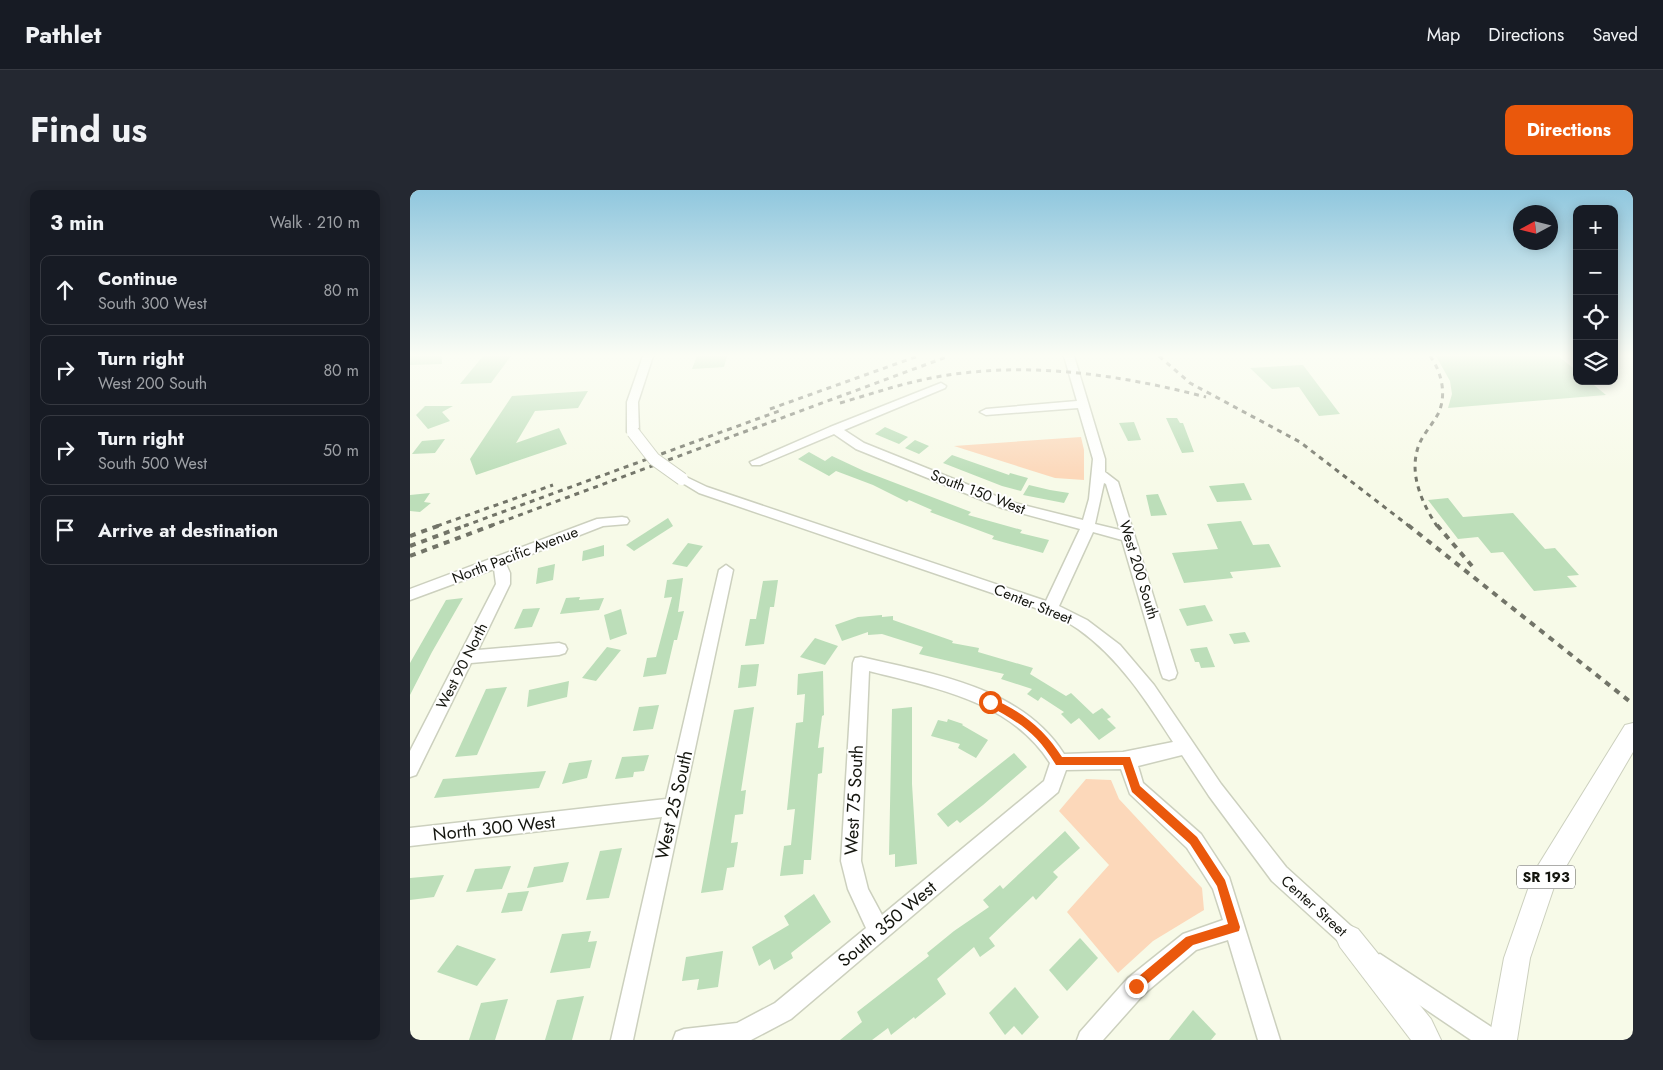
<!DOCTYPE html>
<html lang="en">
<head>
<meta charset="utf-8">
<style>
  :root { --surface:#171b24; --page:#242831; --text:#f1f3f6; --muted:#9ea1a6; --line:#363941; --accent:#ea580c }
  body { margin:0; font-family:Jost,sans-serif; background:var(--page); color:var(--text) }
  .controls { position:absolute; right:15px; top:15px; display:grid; overflow:hidden; border-radius:10px; box-shadow:0 2px 12px #0003 }
  .controls button { width:45px; height:45px; display:grid; place-items:center; padding:0; border:0; border-bottom:1px solid var(--line); background:var(--surface); color:var(--text); font:25px sans-serif }
  .compass { position:absolute; left:1103px; top:15px; width:45px; height:45px; border-radius:50%; background:var(--surface); box-shadow:0 2px 12px #0003; rotate:263deg }
  .stop { position:absolute; width:15px; height:15px; margin:-11px; border:4px solid #ea580c; border-radius:50%; background:#fff }
  .stop.end { background:#ea580c; border-color:#fff; box-shadow:0 1px 5px #0008 }
  .list { margin:0; padding:0; list-style:none }
  h2 { display:flex; justify-content:space-between; align-items:center; height:65px; margin:0; padding:0 20px; font-size:21px }
  h2 small { font-size:16px; font-weight:400; color:var(--muted) }
  .list li { display:grid; grid-template-columns:32px 1fr auto; gap:15px; align-items:center; box-sizing:border-box; height:70px; margin:0 10px 10px; padding:0 10px; border:1px solid var(--line); border-radius:10px }
  .list b { display:block; font-size:19px; white-space:nowrap }
  .list p { margin:0; font-size:16px; white-space:nowrap; color:var(--muted) }
  .list em { font-size:16px; font-style:normal; color:var(--muted) }
  .icon { flex:none; width:28px; height:28px; fill:none; stroke:currentColor; stroke-width:2; stroke-linecap:round; stroke-linejoin:round }
  .map { position:relative; flex:none; width:1223px; height:850px; overflow:hidden; border-radius:10px }
  header { display:flex; align-items:center; gap:30px; box-sizing:border-box; height:70px; padding:0 25px; background:var(--surface); border-bottom:1px solid var(--line) }
  header strong { font-size:24px }
  nav { display:flex; gap:28px; margin-inline-start:auto; font-size:18px }
  .intro { display:flex; align-items:center; justify-content:space-between; box-sizing:border-box; height:120px; padding:0 30px }
  h1 { margin:0; font-size:35px }
  .button { padding:12px 22px; border-radius:10px; background:var(--accent); color:#fff; font-size:18px; font-weight:700 }
  main { display:flex; gap:30px; padding:0 30px }
  aside { flex:1; background:var(--surface); border-radius:10px; box-shadow:0 2px 12px #0003 }
  .map>svg:first-child { display:block }
</style>
</head>
<body>
<header>
<strong>Pathlet</strong>
<nav><a>Map</a><a>Directions</a><a>Saved</a></nav>
</header>
<div class="intro"><h1>Find us</h1><a class="button">Directions</a></div>
<main>
<aside>
<h2>3 min<small>Walk · 210 m</small></h2>
<ul class="list">
<li><svg class="icon" aria-label="ahead" viewBox="0 0 24 24"><path d="M12 20V5M6 11l6-6 6 6"/></svg><div><b>Continue</b><p>South 300 West</p></div><em>80 m</em></li>
<li><svg class="icon" aria-label="right" viewBox="0 0 24 24"><path d="M7 20v-9h11M14 6l5 5-5 5"/></svg><div><b>Turn right</b><p>West 200 South</p></div><em>80 m</em></li>
<li><svg class="icon" aria-label="right" viewBox="0 0 24 24"><path d="M7 20v-9h11M14 6l5 5-5 5"/></svg><div><b>Turn right</b><p>South 500 West</p></div><em>50 m</em></li>
<li><svg class="icon" aria-label="arrive" viewBox="0 0 24 24"><path d="M6 21V4h12l-3 4 3 4H6"/></svg><div><b>Arrive at destination</b></div></li>
</ul>
</aside>
<div class="map">
<svg width="1223" height="850" viewBox="0 0 1223 850">
  <rect width="100%" height="100%" fill="#f7fae8"/>
  <!-- green -->
  <g fill="#fcd8ba">
    <path d="M671,247L674,260V290L645,288L544,256Z"/>
    <path d="M676,589L701,590L709,609L792,698L794,720L743,751L708,783L657,722L699,675L649,621Z"/>
  </g>
  <!-- building -->
  <g fill="#bcdeb9">
    <path d="M0,166H32V174L0,175Z"/>
    <path d="M73,166H101L81,193L50,194Z"/>
    <path d="M287,166H317L314,177L282,179Z"/>
    <path d="M1026,166H1148L1167,181V191H1179L1196,205L1038,218L1042,204L1040,191Z"/>
    <path d="M893,175L930,224L909,226L889,197L862,199L840,178Z"/>
    <path d="M178,201L168,218L125,221L106,253L149,238L157,254L66,285L60,269L102,206Z"/>
    <path d="M15,216H43L32,222L40,231L18,239L6,225Z"/>
    <path d="M756,228H767L770,233H773L784,262L772,263Z"/>
    <path d="M724,232L731,250L718,251L709,233Z"/>
    <path d="M475,237L498,247L489,254L465,244Z"/>
    <path d="M35,249L25,263L2,264L12,251Z"/>
    <path d="M505,250L519,256L509,264L495,258Z"/>
    <path d="M399,262L415,271L422,266L454,281L561,322L558,325L612,340L610,343L639,350L633,363L582,349L584,346L520,322L522,320L499,310L497,312L463,295L426,281L419,286L388,269Z"/>
    <path d="M542,265L599,285L600,283L618,288L611,301L592,296L533,273Z"/>
    <path d="M834,293L842,310L807,312L799,296Z"/>
    <path d="M619,295L640,300L659,303L654,313L613,305Z"/>
    <path d="M20,303L14,312L21,313L10,322L0,321V305Z"/>
    <path d="M748,304L757,325L741,326L736,305Z"/>
    <path d="M1038,308L1053,327L1103,323L1135,359L1145,358L1169,385L1157,386L1167,397L1124,401L1093,362L1081,363L1068,347L1048,349L1018,310Z"/>
    <path d="M258,328L263,336L224,361L216,355Z"/>
    <path d="M831,331L843,355L859,354L871,377L820,382L823,388L774,393L762,363L808,359L797,334Z"/>
    <path d="M278,353L293,356L277,377L262,374Z"/>
    <path d="M194,355V366L172,371L173,361Z"/>
    <path d="M145,374L143,390L126,394L128,378Z"/>
    <path d="M273,388L268,422L274,421L267,450H264L256,484L233,487L237,468L246,467L262,407L254,408L257,390Z"/>
    <path d="M368,390L364,417H360L354,454L335,456L340,429H346L353,391Z"/>
    <path d="M170,407L169,410L194,408L189,420L150,424L156,408Z"/>
    <path d="M53,408L22,462L0,505V473L36,410Z"/>
    <path d="M795,415L803,431L777,436L769,419Z"/>
    <path d="M130,418L122,437L104,439L113,419Z"/>
    <path d="M211,419L217,444L200,450L194,425Z"/>
    <path d="M472,425V427L483,426V430L543,451L542,453L569,458L568,462L623,478L620,484L656,506L661,503L683,524L692,518L701,527L697,529L706,538L689,550L669,528L661,534L651,524L654,522L631,507L628,511L617,504L622,499L591,489L594,484L509,464L513,457L472,444L458,445V442L432,451L425,435L448,427Z"/>
    <path d="M835,442L840,452L824,454L819,444Z"/>
    <path d="M405,448L428,456L415,475L390,467Z"/>
    <path d="M197,457L211,460L186,491L172,488Z"/>
    <path d="M797,457L805,477L791,478L789,472H785L780,459Z"/>
    <path d="M349,474L346,496L328,498L331,475Z"/>
    <path d="M413,481L414,525L412,526L408,558L414,557L412,583L408,584L401,670H394L393,684L370,686L374,656L381,655L385,619L377,620L386,533L393,532L395,504L387,505L388,484Z"/>
    <path d="M159,491L157,507L117,517L119,500Z"/>
    <path d="M97,497L67,565L45,567L76,499Z"/>
    <path d="M249,515L243,539L223,541L229,517Z"/>
    <path d="M344,517L331,601L336,600L333,624L325,625L321,653L328,652L324,677L317,678L313,700L291,703L324,520Z"/>
    <path d="M502,517V594L507,674L485,677V664L479,665L482,519Z"/>
    <path d="M538,529L553,534L552,535L578,550L566,568L548,558L550,554L521,546L528,530L537,532Z"/>
    <path d="M604,563L617,577L573,615L550,633L547,630L538,637L527,624Z"/>
    <path d="M239,565L234,581L224,582L223,587L205,589L212,567Z"/>
    <path d="M182,570L177,588L152,594L159,573Z"/>
    <path d="M136,581L129,598L24,608L33,589Z"/>
    <path d="M655,641L670,658L643,682L648,687L626,710L623,706L579,748L585,756L570,767L564,757L527,789L536,804L505,829L504,827L481,845L478,838L462,850H430L452,832L447,822L519,766L517,763L544,741L579,717L573,710L590,695L593,699Z"/>
    <path d="M212,658L199,708L176,710L190,661Z"/>
    <path d="M159,672L153,692L117,698L124,677Z"/>
    <path d="M101,676L92,699L56,702L65,679Z"/>
    <path d="M34,685L24,707L0,710V688Z"/>
    <path d="M119,701L112,721L91,723L98,703Z"/>
    <path d="M404,704L421,732L381,763L383,768L364,780L360,769L349,776L342,757L379,735L374,726Z"/>
    <path d="M181,741L178,752L187,751L180,778L140,783L152,744Z"/>
    <path d="M670,748L688,768L657,801L639,780Z"/>
    <path d="M47,755L86,769L67,796L27,782Z"/>
    <path d="M313,761L308,797L287,800L289,789L272,791L276,767Z"/>
    <path d="M605,797L629,827L612,845L604,836L595,845L579,823Z"/>
    <path d="M174,806L162,850H135L147,810Z"/>
    <path d="M98,809L85,850H59L71,813Z"/>
    <path d="M783,820L806,844L801,850H759Z"/>
  </g>
  <g fill="none" stroke-linecap="round" stroke-linejoin="round">
    <defs>
      <g id="minor">
        <path d="M233,166H243L228,212L229,242L223,245L217,242V212Z"/>
        <path d="M654,166H664L695,269V282L708,292L767,483L765,488L759,490L753,488L751,483L712,350L683,342L649,416L677,430L710,455L744,495L811,594L876,677L952,746L956,753L952,760L945,764L938,760L862,691L799,606L772,565L728,576L733,593L791,644L819,687L870,850H848L818,750L786,760L734,804L693,850H667L670,842L718,788L773,744L813,730L803,699L777,658L720,604L711,579L656,580L648,602L381,829L341,850H263L266,842L274,839L327,833L365,813L456,738L438,699L431,671L443,473L445,468L451,467C523,484 612,497 654,564L713,562L763,552C736,510 709,468 668,439C645,423 616,415 591,406L289,303L266,289L272,285L297,297L636,411L670,339L592,318L446,259L424,244L350,275H342L340,272L420,237L531,193L536,196L535,198L434,240L454,253L601,312L673,330L679,309L683,269L668,218L576,225L570,222L576,219L667,211ZM694,293L696,294L710,340L685,334ZM459,481C525,498 601,511 640,573L634,591L472,725L458,699L451,671Z"/>
        <path d="M212,327L217,328L219,331L217,334L193,336L96,374L100,383V394L68,460L149,453L155,455L157,459L155,463L149,465L61,473L6,585L0,587V561L86,394L84,379L0,410V399L187,329Z"/>
        <path d="M316,375L323,380L223,850H201L252,627L0,656V638L256,609L309,380Z"/>
        <path d="M970,764L1089,842L1092,850H1061L962,783L959,775L962,767Z"/>
      </g>
      <g id="major">
        <path d="M1223,533V562L1144,697L1120,768L1107,850H1079L1094,768L1124,682L1215,535Z"/>
        <path d="M939,735L948,739L1021,829L1031,850H1001L930,757L926,748L930,739Z"/>
      </g>
    </defs>
    <!-- minor casing -->
    <use href="#minor" stroke="#ccd0be" stroke-width="3"/>
    <!-- major casing -->
    <use href="#major" stroke="#ccd0be" stroke-width="2"/>
    <!-- minor -->
    <use href="#minor" fill="#fff" fill-rule="evenodd"/>
    <!-- major -->
    <use href="#major" fill="#fff" fill-rule="evenodd"/>
    <!-- rail-far1 -->
    <g stroke="#727468" stroke-width="3" stroke-dasharray="5 5" stroke-linecap="butt">
      <path d="M749,166L780,193L890,252L999,336"/>
      <path d="M1020,166C1032,182 1037,206 1028,224C1021,237 1010,247 1007,261C1000,287 1013,315 1027,336"/>
      <path d="M430,213C461,204 490,194 521,188C613,170 707,184 796,207"/>
      <path d="M360,219L508,166"/>
      <path d="M27,336L143,295"/>
      <path d="M54,336L369,221"/>
      <path d="M80,336L539,166"/>
    </g>
    <!-- rail -->
    <g stroke="#727468" stroke-width="4" stroke-dasharray="6 6" stroke-linecap="butt">
      <path d="M998,335L1223,514"/>
      <path d="M1027,335L1062,376"/>
      <path d="M0,346L31,335"/>
      <path d="M0,356L57,335"/>
      <path d="M0,366L83,335"/>
    </g>
    <defs>
      <path id="minor-bridge" d="M223,242L244,269L272,289"/>
    </defs>
    <!-- minor-bridge casing -->
    <use href="#minor-bridge" stroke="#ccd0be" stroke-width="14" stroke-linecap="butt"/>
    <!-- minor-bridge -->
    <use href="#minor-bridge" stroke="#fff" stroke-width="12"/>
  </g>
  <!-- sky -->
  <linearGradient id="sky" x2="0" y2="1"><stop stop-color="#90c7de"/><stop offset="0.58" stop-color="#fbfdf5"/><stop offset="1" stop-color="#fbfdf5" stop-opacity="0"/></linearGradient>
  <rect width="1223" height="285" fill="url(#sky)"/>
  <!-- route -->
  <path fill="#ea580c" d="M580,508C611,520 635,540 652,567H720L730,596L787,647L815,690L830,737L829,741L783,755L730,800H722V792L776,747L818,734L807,696L780,654L722,602L713,575H646C626,542 610,533 577,515V509Z"/>
  <g text-anchor="middle" dominant-baseline="central" stroke-width="4" stroke-linejoin="round" paint-order="stroke">
    <!-- shield labels -->
    <rect fill="#fff" stroke="#5a5b56" stroke-width="1" x="1107" y="675.5" width="58" height="23" rx="4"/>
    <g font-size="14" font-weight="bold" fill="#14150e">
      <text x="1136" y="687">SR 193</text>
    </g>
    <!-- street labels -->
    <g font-size="15" fill="#14150e" stroke="#fff">
      <text transform="translate(568 302) rotate(21)">South 150 West</text>
      <text transform="translate(105 365) rotate(-21)">North Pacific Avenue</text>
      <text transform="translate(729 380) rotate(73)">West 200 South</text>
      <text transform="translate(623 414) rotate(22)">Center Street</text>
      <text transform="translate(52 476) rotate(-63)">West 90 North</text>
      <text transform="translate(904 716) rotate(42)">Center Street</text>
    </g>
    <!-- near-street labels -->
    <g font-size="18" fill="#14150e" stroke="#fff">
      <text transform="translate(444 610) rotate(-87)">West 75 South</text>
      <text transform="translate(264 615) rotate(-77)">West 25 South</text>
      <text transform="translate(84 638) rotate(-6)">North 300 West</text>
      <text transform="translate(477 734) rotate(-40)">South 350 West</text>
    </g>
  </g>
</svg>
<div class="controls">
<button>+</button>
<button>−</button>
<button><svg class="icon" aria-label="locate" viewBox="0 0 24 24"><circle cx="12" cy="12" r="6"/><path d="M12 2v4M12 18v4M2 12h4M18 12h4"/></svg></button>
<button><svg class="icon" aria-label="layers" viewBox="0 0 24 24"><path d="M12 4l9 5-9 5-9-5zM3 14l9 5 9-5"/></svg></button>
</div>
<svg class="compass" viewBox="-18 -18 36 36"><path d="M0-13l5 13h-10z" fill="#e53935"/><path d="M0 13l5-13h-10z" fill="#9ea1a6"/></svg>
<div class="stop" style="left:580px;top:512px"></div>
<div class="stop end" style="left:726px;top:796px"></div>
</div>
</main>
</body>
</html>
